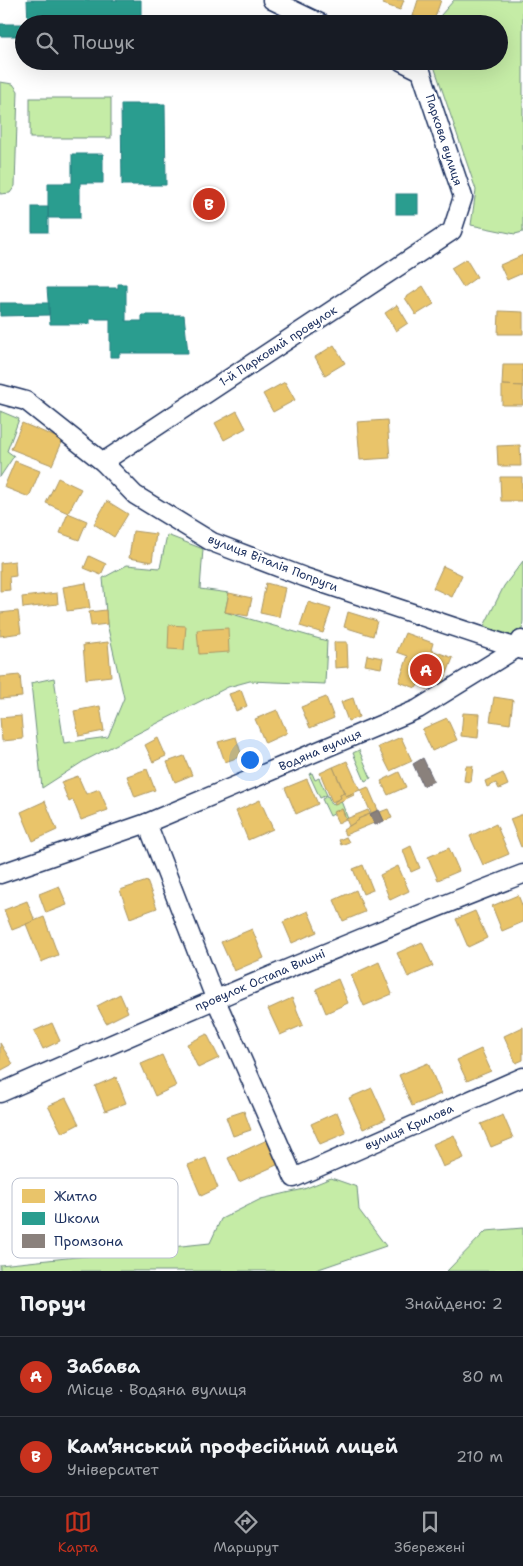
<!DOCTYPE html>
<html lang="uk">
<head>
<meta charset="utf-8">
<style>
  :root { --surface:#171b24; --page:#242831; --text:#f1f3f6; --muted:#9ea1a6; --line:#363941; --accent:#c8321e }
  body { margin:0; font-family:"Shantell Sans",sans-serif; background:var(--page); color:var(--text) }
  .you { position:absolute; left:249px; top:759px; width:18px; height:18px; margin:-12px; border:4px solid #fff; border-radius:50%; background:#1a73e8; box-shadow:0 0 0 8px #1a73e833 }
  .badge { display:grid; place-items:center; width:32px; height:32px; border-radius:50%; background:var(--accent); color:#fff; font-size:16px; font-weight:700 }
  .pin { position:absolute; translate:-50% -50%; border:2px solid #fff; box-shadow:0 1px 5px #0006 }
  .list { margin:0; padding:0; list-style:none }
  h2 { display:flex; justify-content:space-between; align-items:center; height:65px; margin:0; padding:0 20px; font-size:21px }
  h2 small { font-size:16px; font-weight:400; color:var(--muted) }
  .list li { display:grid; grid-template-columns:32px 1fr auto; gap:15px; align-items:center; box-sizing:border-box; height:80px; padding:0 20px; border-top:1px solid var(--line) }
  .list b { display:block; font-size:19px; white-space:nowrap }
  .list p { margin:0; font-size:16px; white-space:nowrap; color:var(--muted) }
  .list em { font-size:16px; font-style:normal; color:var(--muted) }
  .icon { flex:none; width:28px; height:28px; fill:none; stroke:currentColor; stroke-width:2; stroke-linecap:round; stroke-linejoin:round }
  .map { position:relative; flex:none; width:523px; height:1271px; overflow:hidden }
  .search { position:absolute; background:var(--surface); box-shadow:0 5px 20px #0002; left:15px; right:15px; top:15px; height:55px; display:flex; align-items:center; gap:12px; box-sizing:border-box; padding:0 18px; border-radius:28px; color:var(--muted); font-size:19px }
  .sheet { height:225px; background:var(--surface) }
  nav { display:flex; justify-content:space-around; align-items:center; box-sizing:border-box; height:70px; border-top:1px solid var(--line); background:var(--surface); font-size:14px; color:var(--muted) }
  nav a { display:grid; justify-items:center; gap:2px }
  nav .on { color:var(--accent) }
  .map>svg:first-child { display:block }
</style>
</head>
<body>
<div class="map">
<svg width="523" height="1271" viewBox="0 0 523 1271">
  <rect width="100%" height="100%" fill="#fff"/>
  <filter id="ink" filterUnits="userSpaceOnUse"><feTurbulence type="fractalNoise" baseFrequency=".02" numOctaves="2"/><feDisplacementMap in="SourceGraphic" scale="10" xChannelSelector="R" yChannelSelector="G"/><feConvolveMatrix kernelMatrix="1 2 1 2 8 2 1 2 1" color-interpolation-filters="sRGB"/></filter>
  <g filter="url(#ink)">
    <!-- green -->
    <g fill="#c5eca6" stroke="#708e82">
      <path d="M454,0H523V232L515,234L471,225L476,190L434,66L427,61H499V24H411L413,16L434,23Z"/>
      <path d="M0,82L13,84L18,91L15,186L10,193L0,194Z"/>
      <rect x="30" y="98" width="81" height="40"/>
      <path d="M0,411L19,419L7,451L14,456L0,477Z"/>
      <path d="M167,535L203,549L200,589L229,593L225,612L327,641L325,684L250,681L228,687L84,761L42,788L31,683L54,678L64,743L108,737L124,698L107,624L103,578L127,565L160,568Z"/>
      <path d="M523,561V621L522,630L515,643L481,632L504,586Z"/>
      <path d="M359,750L371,778L365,781L353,753Z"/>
      <path d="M312,773L315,780L319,778L327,795L320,798L309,774Z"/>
      <path d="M328,796L332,805L341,801L348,819H346L342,809L330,816L322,799Z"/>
      <path d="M331,1178L357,1187L359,1210L386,1246L313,1271H0V1265L210,1243L221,1219L261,1199L304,1189Z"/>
      <path d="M523,1228V1271H447L486,1231Z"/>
    </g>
    <!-- homes -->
    <g fill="#e9c46a" stroke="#ab9766">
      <path d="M385,0H404L400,10L383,4Z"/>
      <path d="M418,0H441L433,23L413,16Z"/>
      <path d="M523,255V273L507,280L500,265Z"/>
      <path d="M466,259L477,277L463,287L451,268Z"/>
      <path d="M423,286L434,304L416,315L405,298Z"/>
      <path d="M397,305L408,323L396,331L385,313Z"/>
      <path d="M499,311L523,312V334H498Z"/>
      <path d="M334,345L345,363L325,375L315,357Z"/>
      <path d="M503,365H523V386L502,385Z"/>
      <path d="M285,382L295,400L273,412L263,394Z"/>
      <path d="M502,385L523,386V405H502Z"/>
      <path d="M237,411L246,428L224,440L215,423Z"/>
      <path d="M387,420L390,458L360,460L357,422Z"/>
      <path d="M22,423L63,440L52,465L11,449Z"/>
      <path d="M520,445L521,466H498L497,446Z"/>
      <path d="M15,461L40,471L29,497L4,487Z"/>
      <path d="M500,477H522V501H501Z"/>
      <path d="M58,478L81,489L68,513L46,503Z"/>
      <path d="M107,501L128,514L114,537L94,524Z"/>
      <path d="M68,513L87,521L79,540L60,533Z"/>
      <path d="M133,531L156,534L152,562L129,558Z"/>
      <path d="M89,556L106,564L101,575L84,568Z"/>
      <path d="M15,561L16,576L9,577L10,590L0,591V563Z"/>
      <path d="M443,566L462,575L452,597L433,588Z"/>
      <path d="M86,583L90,608L67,611L63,587Z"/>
      <path d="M266,583L285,588L279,617L260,613Z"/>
      <path d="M57,593L58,604L23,608L22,597Z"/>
      <path d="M229,593L252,598L248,616L225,612Z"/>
      <path d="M308,602L331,609L323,633L300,626Z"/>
      <path d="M106,610L107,624L91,626L89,612Z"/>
      <path d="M18,611L21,633L0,636V613Z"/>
      <path d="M348,612L377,621L373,636L344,627Z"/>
      <path d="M169,625L186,626L184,650L168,649Z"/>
      <path d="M228,628L229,652L199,654L197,630Z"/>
      <path d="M405,633L433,643L431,650L453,658L442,686L430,682L427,689L418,685L416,688L399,682L408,656L397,652Z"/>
      <path d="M108,642L111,676L86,679L83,645Z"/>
      <path d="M334,642H347L348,667L335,668Z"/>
      <path d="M367,655L383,658L381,668L365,665Z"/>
      <path d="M20,675L22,697L0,699V677Z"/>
      <path d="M241,690L247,706L236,711L229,694Z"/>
      <path d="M326,697L334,718L310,728L301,707Z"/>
      <path d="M494,697L513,700L510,724L490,721Z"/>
      <path d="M353,698L359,717L348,721L341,702Z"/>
      <path d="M100,706L104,731L79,736L74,711Z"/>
      <path d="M277,710L287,733L265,743L255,719Z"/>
      <path d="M463,713L480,714L478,738L461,736Z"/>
      <path d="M21,716L23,739L2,741L0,718Z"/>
      <path d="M447,718L457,740L432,751L422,729Z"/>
      <path d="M236,737L242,756L225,762L218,742Z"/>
      <path d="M401,737L412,761L390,771L378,747Z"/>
      <path d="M158,738L166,756L153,762L145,745Z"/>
      <path d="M184,756L192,775L175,782L167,762Z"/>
      <path d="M347,761L360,790L346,796L333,767Z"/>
      <path d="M466,766H473L471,782L464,781Z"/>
      <path d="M333,767L344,793L340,795L341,798L332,802L320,773Z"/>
      <path d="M147,769L155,790L135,797L127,776Z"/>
      <path d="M399,772L406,787L388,795L381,781Z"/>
      <path d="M503,773L508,785L499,789L496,783L487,787L485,781Z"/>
      <path d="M78,776L86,794L99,789L108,810L81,820L73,800L69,802L61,782Z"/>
      <path d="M307,779L318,804L296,814L285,788Z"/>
      <path d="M368,787L378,810L371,813L361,790Z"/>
      <path d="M344,793L346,796L353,793L354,795L335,804L334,802L341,798L340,795Z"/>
      <path d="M260,800L273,829L248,840L236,811Z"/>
      <path d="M45,801L57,830L33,841L21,812Z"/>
      <path d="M342,809L346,819L338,823L333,812Z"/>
      <path d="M388,809L392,818L384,821L380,812Z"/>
      <path d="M368,810L370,814L358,819L359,820L349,826L346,819Z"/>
      <path d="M370,814L374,823L345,835L343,830L359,820L358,819Z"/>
      <path d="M523,814V846L521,847L510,819Z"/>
      <path d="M496,824L509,854L483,865L470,836Z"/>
      <path d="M346,837L349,842L341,845L339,840Z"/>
      <path d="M411,846L420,868L411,872L403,850Z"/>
      <path d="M449,848L459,871L438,880L428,857Z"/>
      <path d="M363,865L373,890L363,894L353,869Z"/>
      <path d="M398,866L409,891L390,900L380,875Z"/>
      <path d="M147,881L157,908L130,918L120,890Z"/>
      <path d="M59,886L67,905L46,913L39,894Z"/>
      <path d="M356,890L365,912L343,921L334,900Z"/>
      <path d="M518,895L523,907V922L502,931L492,906Z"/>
      <path d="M27,901L35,921L12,930L4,910Z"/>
      <path d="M308,911L317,932L292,943L283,922Z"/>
      <path d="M475,911L487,938L468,947L456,919Z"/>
      <path d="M44,917L58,955L41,962L26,924Z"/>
      <path d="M252,929L264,958L234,971L221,942Z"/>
      <path d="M422,942L433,966L408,977L397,953Z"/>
      <path d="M379,962L392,994L364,1006L351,975Z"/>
      <path d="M338,979L348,1003L326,1013L316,989Z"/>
      <path d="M120,994L128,1012L106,1023L97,1006Z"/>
      <path d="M292,998L303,1025L280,1035L268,1009Z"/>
      <path d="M52,1023L60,1041L43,1049L34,1031Z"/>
      <path d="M523,1027V1060L516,1063L504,1036Z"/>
      <path d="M207,1034L219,1058L198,1068L187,1044Z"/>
      <path d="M0,1043L13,1064L0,1071Z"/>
      <path d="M481,1049L491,1071L467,1081L457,1060Z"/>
      <path d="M162,1055L176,1086L155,1096L141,1064Z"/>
      <path d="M428,1063L441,1094L412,1106L399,1075Z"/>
      <path d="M116,1077L126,1103L105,1111L95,1086Z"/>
      <path d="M372,1088L386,1119L363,1129L349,1098Z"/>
      <path d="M66,1098L79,1124L62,1133L48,1106Z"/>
      <path d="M244,1111L251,1130L233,1136L226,1117Z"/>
      <path d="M337,1112L346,1133L320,1144L311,1124Z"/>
      <path d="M503,1115L513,1138L491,1147L481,1124Z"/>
      <path d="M454,1135L464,1158L443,1167L433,1144Z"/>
      <path d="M267,1140L279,1164L239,1182L228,1158Z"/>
      <path d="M206,1158L218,1188L201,1196L188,1165Z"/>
    </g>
    <!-- schools -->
    <g fill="#2a9d8f" stroke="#267c80">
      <path d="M27,0H141V24H28Z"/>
      <rect x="0" y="24" width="24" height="12"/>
      <path d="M121,104H165L166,185H122Z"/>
      <path d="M72,154H103V183H80V218H48V183H72Z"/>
      <rect x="396" y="194" width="22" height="20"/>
      <rect x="32" y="207" width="16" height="25"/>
      <path d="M118,284H126V321H142V315H184L188,353H119V357H110V319H90V324H50L47,288H118Z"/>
      <path d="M0,303H49V315L0,316Z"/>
    </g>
    <!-- industry -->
    <g fill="#8a817c" stroke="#696873">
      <path d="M423,758L434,781L423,786L413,764Z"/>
      <path d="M379,810L384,821L375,825L370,814Z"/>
    </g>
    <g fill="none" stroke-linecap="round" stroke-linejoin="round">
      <defs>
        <g id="minor">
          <path d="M272,0L322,24"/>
          <path d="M0,394L26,401L103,462L135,495L212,542L304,577L523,650"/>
          <path d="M103,462L452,231L463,197L421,71L401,61"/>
          <path d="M147,823L215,998L294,1178L523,1077"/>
          <path d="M0,874L147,823L418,709L517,648L521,640"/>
          <path d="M0,1093C173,1017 346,942 523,874"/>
        </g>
      </defs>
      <!-- minor casing -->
      <use href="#minor" stroke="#1b2f5e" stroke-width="21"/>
      <!-- minor -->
      <use href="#minor" stroke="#fff" stroke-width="18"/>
    </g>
  </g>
  <g text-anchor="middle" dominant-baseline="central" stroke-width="5" stroke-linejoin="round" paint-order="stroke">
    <!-- street labels -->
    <g font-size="12" fill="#1b2f5e" stroke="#fff">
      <text transform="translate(444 140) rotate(72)">Паркова вулиця</text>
      <text transform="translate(278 346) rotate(-33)">1-й Парковий провулок</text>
      <text transform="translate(273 563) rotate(21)">вулиця Віталія Попруги</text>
      <text transform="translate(320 750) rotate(-23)">Водяна вулиця</text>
      <text transform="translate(260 980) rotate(-23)">провулок Остапа Вишні</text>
      <text transform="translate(409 1127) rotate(-24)">вулиця Крилова</text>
    </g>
  </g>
  <!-- legend -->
  <rect x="12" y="1178" width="166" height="80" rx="8" fill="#fff" stroke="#bbc1cf" stroke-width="1"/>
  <rect x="22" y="1189" width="23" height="14" fill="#e9c46a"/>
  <rect x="22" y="1212" width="23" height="13" fill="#2a9d8f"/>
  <rect x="22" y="1234" width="23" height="14" fill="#8a817c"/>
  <g font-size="14" fill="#1b2f5e">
    <text x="54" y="1201">Житло</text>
    <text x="54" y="1223">Школи</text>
    <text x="54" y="1246">Промзона</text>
  </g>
</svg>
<div class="you"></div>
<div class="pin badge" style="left:426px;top:670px">A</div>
<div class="pin badge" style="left:209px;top:204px">B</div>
<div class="search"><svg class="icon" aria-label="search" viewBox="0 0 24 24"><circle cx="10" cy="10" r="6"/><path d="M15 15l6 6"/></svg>Пошук</div>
</div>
<section class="sheet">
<h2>Поруч<small>Знайдено: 2</small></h2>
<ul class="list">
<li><span class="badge">A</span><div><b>Забава</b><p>Місце · Водяна вулиця</p></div><em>80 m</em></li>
<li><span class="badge">B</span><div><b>Кам’янський професійний лицей</b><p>Університет</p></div><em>210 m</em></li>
</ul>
</section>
<nav>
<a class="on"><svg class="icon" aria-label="map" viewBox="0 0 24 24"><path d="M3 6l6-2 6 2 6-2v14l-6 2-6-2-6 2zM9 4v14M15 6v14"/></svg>Карта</a>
<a><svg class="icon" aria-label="directions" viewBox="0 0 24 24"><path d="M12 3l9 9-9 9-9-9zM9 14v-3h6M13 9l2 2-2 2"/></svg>Маршрут</a>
<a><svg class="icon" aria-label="saved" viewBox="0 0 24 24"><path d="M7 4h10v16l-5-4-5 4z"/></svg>Збережені</a>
</nav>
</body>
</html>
